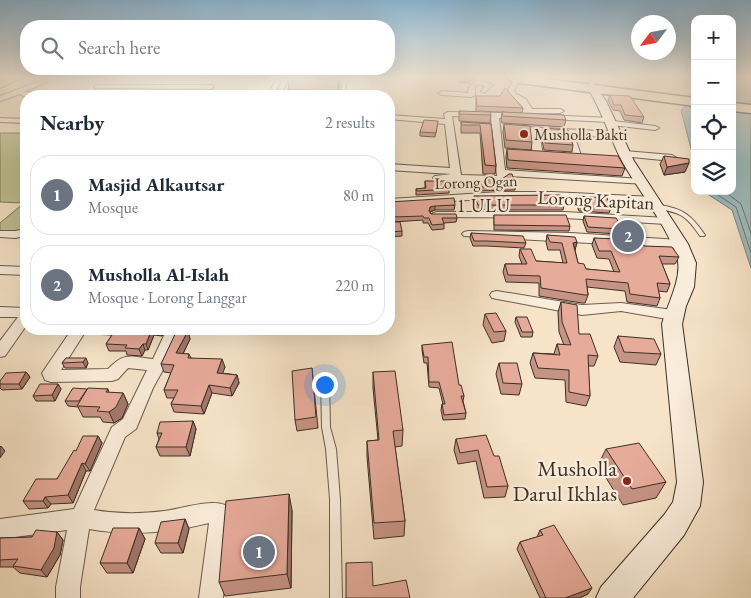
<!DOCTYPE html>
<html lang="en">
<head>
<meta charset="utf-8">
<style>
  :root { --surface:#fff; --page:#f2f2f3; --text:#1f2937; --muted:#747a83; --line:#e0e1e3; --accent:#8f2418 }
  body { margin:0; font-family:"EB Garamond",serif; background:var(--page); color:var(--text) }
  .controls { position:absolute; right:15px; top:15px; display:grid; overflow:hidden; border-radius:10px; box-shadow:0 5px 20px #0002 }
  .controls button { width:45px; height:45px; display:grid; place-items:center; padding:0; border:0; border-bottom:1px solid var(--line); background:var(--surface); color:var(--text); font:25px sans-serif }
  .compass { position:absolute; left:631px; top:15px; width:45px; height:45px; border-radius:50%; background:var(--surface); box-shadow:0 5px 20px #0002; rotate:238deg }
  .you { position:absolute; left:324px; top:384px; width:18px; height:18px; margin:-12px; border:4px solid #fff; border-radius:50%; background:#1a73e8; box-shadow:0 0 0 8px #1a73e833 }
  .badge { display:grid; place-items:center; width:32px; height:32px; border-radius:50%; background:var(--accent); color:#fff; font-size:16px; font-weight:700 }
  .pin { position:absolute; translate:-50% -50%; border:2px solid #fff; box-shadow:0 1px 5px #0006 }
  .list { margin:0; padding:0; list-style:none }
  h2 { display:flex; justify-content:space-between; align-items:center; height:65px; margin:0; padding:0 20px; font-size:21px }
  h2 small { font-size:16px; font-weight:400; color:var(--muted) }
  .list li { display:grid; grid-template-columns:32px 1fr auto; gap:15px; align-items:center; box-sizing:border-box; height:80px; margin:0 10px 10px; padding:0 10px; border:1px solid var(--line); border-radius:20px }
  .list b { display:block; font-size:19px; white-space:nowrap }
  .list p { margin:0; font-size:16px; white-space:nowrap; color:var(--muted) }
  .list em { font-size:16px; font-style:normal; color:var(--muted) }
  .icon { flex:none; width:28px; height:28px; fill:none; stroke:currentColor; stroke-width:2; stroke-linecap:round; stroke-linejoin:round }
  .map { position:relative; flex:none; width:751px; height:598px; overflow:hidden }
  .search { position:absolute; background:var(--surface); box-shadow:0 5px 20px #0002; left:20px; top:20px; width:375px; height:55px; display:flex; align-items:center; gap:12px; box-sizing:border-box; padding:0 18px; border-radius:20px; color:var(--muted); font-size:19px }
  .panel { position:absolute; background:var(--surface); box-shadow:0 5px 20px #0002; left:20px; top:90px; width:375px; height:245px; border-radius:20px }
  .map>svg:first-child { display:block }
</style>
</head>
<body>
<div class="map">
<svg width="751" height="598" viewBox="0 0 751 598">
  <rect width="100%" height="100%" fill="#f7e4c8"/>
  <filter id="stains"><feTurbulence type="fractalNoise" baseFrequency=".004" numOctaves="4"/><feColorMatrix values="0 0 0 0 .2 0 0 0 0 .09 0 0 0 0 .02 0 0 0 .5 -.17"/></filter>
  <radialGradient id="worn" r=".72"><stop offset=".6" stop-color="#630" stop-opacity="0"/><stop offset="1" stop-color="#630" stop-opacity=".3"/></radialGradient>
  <!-- green -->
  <path fill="#c1c393" stroke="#7e7a5d" d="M0,133H26V233L0,231V223L24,203L0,202Z"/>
  <!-- water -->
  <g fill="#9fbdbd" stroke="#778581">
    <path d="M732,78H751V268L732,210L703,191H732Z"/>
    <path d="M695,98V171L693,156L681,110Z"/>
  </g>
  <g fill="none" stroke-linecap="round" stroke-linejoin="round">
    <!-- shore -->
    <g stroke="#6d7672" stroke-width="1">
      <path d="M712,191L736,207L751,253"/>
      <path d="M724,191L741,204L751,233"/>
    </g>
    <defs>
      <g id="lane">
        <path d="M290,78H293L286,92L340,93L341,92L343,78H347L345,92L341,95L283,94Z"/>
        <path d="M658,205C683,208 691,215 705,235L704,236H700C686,215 681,213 656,208L655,207Z"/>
        <path d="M325,377L328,378L329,380L330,427L336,449L340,499L342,598H330V499L326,449L322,427L321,380L322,378Z"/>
      </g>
      <g id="street">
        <path d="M13,78H21L0,88V84Z"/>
        <path d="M48,78H56L24,92L50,93L52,94L53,96H23L20,94L0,101V96Z"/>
        <path d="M277,78H283L273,96H267Z"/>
        <path d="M478,78H484L482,81L493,85L484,93L481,91L485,86L478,84L475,87V95L471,97L442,95L438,93L442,91L468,93L469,87Z"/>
        <path d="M515,78H521L514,90L516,94L526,99L532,109H560L564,111L560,113L521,114L523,116L519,118H499L505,170L642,179L646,180V184L507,176L505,180L501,182L438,181L433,178L435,176L451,174L389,170V164L450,168L445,124L389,119V115L445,119L444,114L448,112L506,113V110L524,109C519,101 511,99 508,90ZM452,116L491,118L497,176L461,175Z"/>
        <path d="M594,78H600L593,85H589L588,84Z"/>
        <path d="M97,85H211L214,87L211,89L95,88L94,87Z"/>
        <path d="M545,115L610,118L613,121L655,126L659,128L655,130L611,125L608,122L548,119L544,117Z"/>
        <path d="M0,118L26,119V123L0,122Z"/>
        <path d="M509,126L616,132L620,135L616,138L574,135L582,158L577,161L572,158L565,134L539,132L543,155L538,158L533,155L530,132L509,130Z"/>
        <path d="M625,151L672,155L677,158L672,161L622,156L620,154Z"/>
        <path d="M500,192H552L654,197L659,200L654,203L552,198H500L389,205V199Z"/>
        <path d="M437,212H565L666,218L672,221L666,224L565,218L433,217L432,215L433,213Z"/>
        <path d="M26,229V236L15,238L0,237V231H15Z"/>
        <path d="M468,231L571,233L680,240L686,244L680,248L464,236L462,234L464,232Z"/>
        <path d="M0,266L26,267V275L0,274Z"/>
        <path d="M497,291L582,305L621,303L673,310L678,312L680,315L678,318L673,320L621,311L582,315L492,298L490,295L492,292Z"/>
        <path d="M0,307L26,308V326L5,356L0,357V341L18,317H0Z"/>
        <path d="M72,329H87L61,370L108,369C125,351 131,357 153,359L167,329H181L175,348L153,388L136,429L125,437L94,510C117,514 141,514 164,511C182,509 209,499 225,505L230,518L223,598H199L209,523C169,533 129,536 89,529L80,587V598H56V587L67,530L0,539V519L74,509L112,427L123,419L147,370L128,368L118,379L112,381L51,382L45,380L42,373Z"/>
      </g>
      <path id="secondary" d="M594,87L597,88L606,101L634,161L688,244L696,263L694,287L686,306L682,324L703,482L700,506L684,535L633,598H596L601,587L664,515L673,502L677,482L662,324C667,306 681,280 678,262C674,236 637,188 623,163C610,139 603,113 589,90Z"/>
      <g id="highway">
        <path d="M507,78H538L695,98V106L513,82Z"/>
        <path d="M732,103L751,105V113L732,111Z"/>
      </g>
    </defs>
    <!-- lane casing -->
    <use href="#lane" stroke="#6a5d4f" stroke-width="2"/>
    <!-- street casing -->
    <use href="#street" stroke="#6a5d4f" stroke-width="2"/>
    <!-- secondary casing -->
    <use href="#secondary" stroke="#3b3027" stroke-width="2"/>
    <!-- highway casing -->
    <use href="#highway" stroke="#3b3027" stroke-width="3"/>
    <!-- lane -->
    <use href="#lane" fill="#faeddb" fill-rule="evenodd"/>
    <!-- street -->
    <use href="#street" fill="#faeddb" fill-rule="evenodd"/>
    <!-- secondary -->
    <use href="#secondary" fill="#faeddb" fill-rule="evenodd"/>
    <!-- highway -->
    <use href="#highway" fill="#f7e4c8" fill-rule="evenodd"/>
  </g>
  <!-- wall -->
  <g fill="#c79384" stroke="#3b3027">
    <path d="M288,78H341L338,91L289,90Z"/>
    <path d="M458,78H476L473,80H470L469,83L458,82Z"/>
    <path d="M610,95L644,117L642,123L624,120L620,111L613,110L608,100Z"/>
    <path d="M476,96L523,108L522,113L476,111Z"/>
    <path d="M459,111L491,115L490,123L459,121Z"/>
    <path d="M502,112L566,120L564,127L502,123L501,120Z"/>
    <path d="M438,121L435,137L420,136V132Z"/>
    <path d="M461,122L491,124L496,166L495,174H483L480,133H461Z"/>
    <path d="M504,124L532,142L531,150L505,148L503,132Z"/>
    <path d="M543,128L573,145L572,152L544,150L541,135Z"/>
    <path d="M507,149L625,168L622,176L507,168L506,157Z"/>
    <path d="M664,156L685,172L664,175L660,164Z"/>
    <path d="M487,179L516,186L515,190L479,191L477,186L478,182H486Z"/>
    <path d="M425,181L449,189V193L416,195V189L425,188Z"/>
    <path d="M474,196L564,205L563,210H477L474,202Z"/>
    <path d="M576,196L611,208L609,213L579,211L575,201Z"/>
    <path d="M389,202L455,205L454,210H435L430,212L431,214L457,218L456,222L444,223V229L432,230L428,223H423V220L393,222L389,207Z"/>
    <path d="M494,215L570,226L569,231L494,230Z"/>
    <path d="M584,216L621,226L635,230L633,235L587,232L583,221Z"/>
    <path d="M389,222L402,231V236L389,237Z"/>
    <path d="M471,233L526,243L524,248L486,246H473L470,238Z"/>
    <path d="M547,235L577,242L575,250L578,263L586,269L614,272L609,259L597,258L592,245L594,238L644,246L679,257L675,264H662L670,284L667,292L658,291L660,298L657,306L627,302L625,291L587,287L588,295L585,303H582L539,296V283L506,282L503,272L505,264H522L519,256L520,249L536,261L563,263L560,250H548L546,242Z"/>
    <path d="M561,302L579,334L598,356L594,366H588L590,396L586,406L566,402L565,380L535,378L530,363L533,353L554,354L557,344L564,345L559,332L558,312Z"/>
    <path d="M485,314L506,331L504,341L492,343L483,325Z"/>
    <path d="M516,317L533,332L532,337H521L515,322Z"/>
    <path d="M86,329H166L162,336L154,335L148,350H145L142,356L127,355L126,351H109L106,344L112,335L88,334Z"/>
    <path d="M179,329H188L187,331H188L190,339L183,354H189L191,358L225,367L222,373L237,375L239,383L232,396L212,393L204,414L174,412L171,404L174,398H167L164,390L171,373L164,372L161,364L179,331Z"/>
    <path d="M618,336L661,354L656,365L620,362L614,347Z"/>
    <path d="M422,345L459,385L464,396L463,401L466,413L465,419L443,420L441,410L442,404H443L439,388L429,387L427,363H424L422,350Z"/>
    <path d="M66,358L88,363L86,368H65L62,363Z"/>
    <path d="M499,363L522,384L519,395L501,394L496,374Z"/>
    <path d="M312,368L318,428L297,431L295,420Z"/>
    <path d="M26,372L30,377L22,389L2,390L0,388V381Z"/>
    <path d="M373,372L403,430L402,446L395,447L405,521L404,536L374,539L367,457V441L378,440L373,388Z"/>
    <path d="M58,384L61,389L55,401H36L33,396Z"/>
    <path d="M108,389L109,393H123L128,404L122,418L114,423L103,422L100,417H83L78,407L68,406L65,401L88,390Z"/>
    <path d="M193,421L196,429L190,456H160L156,447L159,439L157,433Z"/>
    <path d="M98,436L102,443L90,471H86L73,503L51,504L48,508L29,509L23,501L57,479L76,451Z"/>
    <path d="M456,439L494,456L508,486L505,497L484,498L476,461L458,464L454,450Z"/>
    <path d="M606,449L666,482L656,498L623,505L598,465Z"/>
    <path d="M292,510L291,588L225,596L219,582Z"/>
    <path d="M185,519L189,529L183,553H161L155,543Z"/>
    <path d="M139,528L145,539L133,573H107L100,563Z"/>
    <path d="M540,530L588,594L579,598H540L517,549L520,542L537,537Z"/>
    <path d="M57,532L63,540L60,555L47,577L20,573L13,567H0V538L32,537Z"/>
  </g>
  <!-- shaded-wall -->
  <g fill="#a2786c" stroke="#3b3027">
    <path d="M338,78H341L338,91Z"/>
    <path d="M689,163L685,172L664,175L667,167Z"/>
    <path d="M435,206V210L429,212V211L430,207Z"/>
    <path d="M577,242L575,250L573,243Z"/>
    <path d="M152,329L154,335L148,350L146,344Z"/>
    <path d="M160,329H166L162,336Z"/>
    <path d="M188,331L190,339L179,362L176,353Z"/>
    <path d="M143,344L145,350L142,356L139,349Z"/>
    <path d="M86,358L88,363L86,368L83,362Z"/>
    <path d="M222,359L225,367L220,381L217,373Z"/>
    <path d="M26,372L30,377L22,389L19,384Z"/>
    <path d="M237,375L239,383L232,396L230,388Z"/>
    <path d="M58,384L61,389L55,401L52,395Z"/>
    <path d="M209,385L212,393L204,414L201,406Z"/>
    <path d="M123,393L128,404L122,418L114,423L109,412Z"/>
    <path d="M193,421L196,429L190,456L186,447Z"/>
    <path d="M98,436L102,443L90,471L85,464Z"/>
    <path d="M1,446L5,451L0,458V447Z"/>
    <path d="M82,463L86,471L73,503L68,495Z"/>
    <path d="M289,494L292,510L291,588L287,574Z"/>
    <path d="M45,497L51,504L48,508L43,501Z"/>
    <path d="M185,519L189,529L183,553L178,543Z"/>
    <path d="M139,528L145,539L133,573L127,563Z"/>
    <path d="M57,532L63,540L60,555L47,577L41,570Z"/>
    <path d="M592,588L588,594L579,598H565Z"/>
  </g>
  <!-- building -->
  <g fill="#e7ab9a" stroke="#3b3027">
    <path d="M505,88L523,108L477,106L476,96H500Z"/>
    <path d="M610,95L630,96L644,117L625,115L621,105H614Z"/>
    <path d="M459,111L490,112L491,115L460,114Z"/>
    <path d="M502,112L564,115L566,120L503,116Z"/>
    <path d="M424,120L438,121L436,133L420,132Z"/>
    <path d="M389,122L393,123L389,148Z"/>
    <path d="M461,122L491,124L496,166L485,165L480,125H462Z"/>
    <path d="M504,124L530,126L532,142L506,140Z"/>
    <path d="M543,128L568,130L573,145L545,143Z"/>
    <path d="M507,149L618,156L625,168L508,160Z"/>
    <path d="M664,156L689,159V163L667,167Z"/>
    <path d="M509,174H512L516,186L480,187L478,182L488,181L487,179H502Z"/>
    <path d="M425,181H448L449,189L417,191L416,189L426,188Z"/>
    <path d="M553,195H561L564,205H478L474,196Z"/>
    <path d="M576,196L607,198L611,208L580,206Z"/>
    <path d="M454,198L455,205L435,206L430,207L429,211L431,214H456L457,218H442L444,224L432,225L429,218H424L423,216L393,217L389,202Z"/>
    <path d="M494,215H566L570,226L494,225Z"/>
    <path d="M584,216L616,218L621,226L634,227L635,230L588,227Z"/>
    <path d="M389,222H400L402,231L390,232Z"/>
    <path d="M471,233L523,236L526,243L487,241H474Z"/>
    <path d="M547,235L575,237L577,242L573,243L578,263L584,264L586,269L620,272L611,251H599L594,238L642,240L644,246L672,247L679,257L659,256L670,284L657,283L660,298L630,294L628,283L586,279L588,295H585L541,288L540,276L508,275L505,264H527L520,249H531L536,261L567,263L562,243L550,242Z"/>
    <path d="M561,302L577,305L579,334H590L598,356L588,355L590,396L569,392V370L538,368L533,353L560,355L557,344L571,345L562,322Z"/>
    <path d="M496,313L506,331L494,332L485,314Z"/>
    <path d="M516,317H527L533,332H522Z"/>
    <path d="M108,329H160H152L146,344H143L139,349L125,348L127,345L106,344L116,329Z"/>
    <path d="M177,330L188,331L176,353L189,354L188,358L222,359L217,373L237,375L230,388L209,385L201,406L171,404L178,390H164L174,365L161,364Z"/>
    <path d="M618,336L654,339L661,354L624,352Z"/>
    <path d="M452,342L459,385H461L464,396H461L466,413L444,415L442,404H445L439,382H429L428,357H424L422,345Z"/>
    <path d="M66,358H86L83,362L62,363Z"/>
    <path d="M499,363H517L522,384L503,383Z"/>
    <path d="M312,368L316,417L295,420L292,371Z"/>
    <path d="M395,371L403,430L393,431L405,521L374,523L367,441L379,440L373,372Z"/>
    <path d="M26,372L19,384H0V381L6,373Z"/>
    <path d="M40,384H58L52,395L33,396Z"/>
    <path d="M73,388L87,389L79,401H65Z"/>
    <path d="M88,388L108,389L106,392L123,393L116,407L109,412L97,411L100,407L77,406Z"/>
    <path d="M193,421L186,447H156L162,433H157L160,422Z"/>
    <path d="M486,435L494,456H499L508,486L487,487L478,450L460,453L456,439Z"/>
    <path d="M83,436H98L85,464L82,463L68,495L45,497L43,501H23L36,479H57L74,450L76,451Z"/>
    <path d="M639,443L666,482L632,489L606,449Z"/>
    <path d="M289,494L287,574L219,582L226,501Z"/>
    <path d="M185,519L178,543H155L161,522Z"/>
    <path d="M554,525L592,588L565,598H546L520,542L543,535L540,530Z"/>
    <path d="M113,528H139L127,563H100Z"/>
    <path d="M36,530L57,532L54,548L41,570L13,566L18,559L0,560V538L32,537Z"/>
    <path d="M372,562L373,586L406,580L410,598H346V563Z"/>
  </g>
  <!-- sky -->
  <linearGradient id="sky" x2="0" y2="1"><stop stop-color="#8bb8d7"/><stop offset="0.48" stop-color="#fbf3e6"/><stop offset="1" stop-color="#fbf3e6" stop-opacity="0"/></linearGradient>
  <rect width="751" height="161" fill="url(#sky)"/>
  <!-- markers -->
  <g fill="#8f2418" stroke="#faeddb" stroke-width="2">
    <circle cx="524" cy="134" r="5"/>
    <circle cx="627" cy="481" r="5"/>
  </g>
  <g text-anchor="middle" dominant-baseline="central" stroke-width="4.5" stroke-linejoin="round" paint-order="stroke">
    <!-- far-poi labels -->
    <g font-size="16" fill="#3b3027" stroke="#faeddb" text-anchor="start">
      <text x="534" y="134">Musholla Bakti</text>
    </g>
    <!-- far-street labels -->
    <g font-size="16" fill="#3b3027" stroke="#faeddb">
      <text transform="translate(476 182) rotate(-2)">Lorong Ogan</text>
    </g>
    <!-- far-quarter labels -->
    <g font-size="18" letter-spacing="1" fill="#3b3027" stroke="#faeddb">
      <text x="484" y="205">1 ULU</text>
    </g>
    <!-- street labels -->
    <g font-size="19" fill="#3b3027" stroke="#faeddb">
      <text transform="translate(596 200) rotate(3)">Lorong Kapitan</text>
    </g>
    <!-- near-poi labels -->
    <g font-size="22" fill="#3b3027" stroke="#faeddb" text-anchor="end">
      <text x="617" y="468">Musholla<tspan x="617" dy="25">Darul Ikhlas</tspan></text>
    </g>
  </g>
  <rect width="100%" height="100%" filter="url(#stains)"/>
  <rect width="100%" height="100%" fill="url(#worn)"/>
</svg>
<div class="controls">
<button>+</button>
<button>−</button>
<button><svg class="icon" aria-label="locate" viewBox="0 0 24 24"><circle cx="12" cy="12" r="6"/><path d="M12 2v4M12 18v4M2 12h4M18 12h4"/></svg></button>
<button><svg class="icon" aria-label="layers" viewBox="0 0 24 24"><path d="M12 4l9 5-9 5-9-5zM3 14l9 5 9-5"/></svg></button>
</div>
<svg class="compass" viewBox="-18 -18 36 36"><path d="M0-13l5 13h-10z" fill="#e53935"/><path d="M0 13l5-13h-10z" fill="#747a83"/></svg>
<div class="you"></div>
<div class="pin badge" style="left:259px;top:552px;background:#6b7280">1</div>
<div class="pin badge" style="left:628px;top:236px;background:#6b7280">2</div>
<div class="search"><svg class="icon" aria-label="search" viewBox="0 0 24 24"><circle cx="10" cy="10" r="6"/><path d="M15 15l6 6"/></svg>Search here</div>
<section class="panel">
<h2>Nearby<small>2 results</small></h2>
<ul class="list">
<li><span class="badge" style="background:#6b7280">1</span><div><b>Masjid Alkautsar</b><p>Mosque</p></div><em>80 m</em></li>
<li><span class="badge" style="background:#6b7280">2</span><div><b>Musholla Al-Islah</b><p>Mosque · Lorong Langgar</p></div><em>220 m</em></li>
</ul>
</section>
</div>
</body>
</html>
